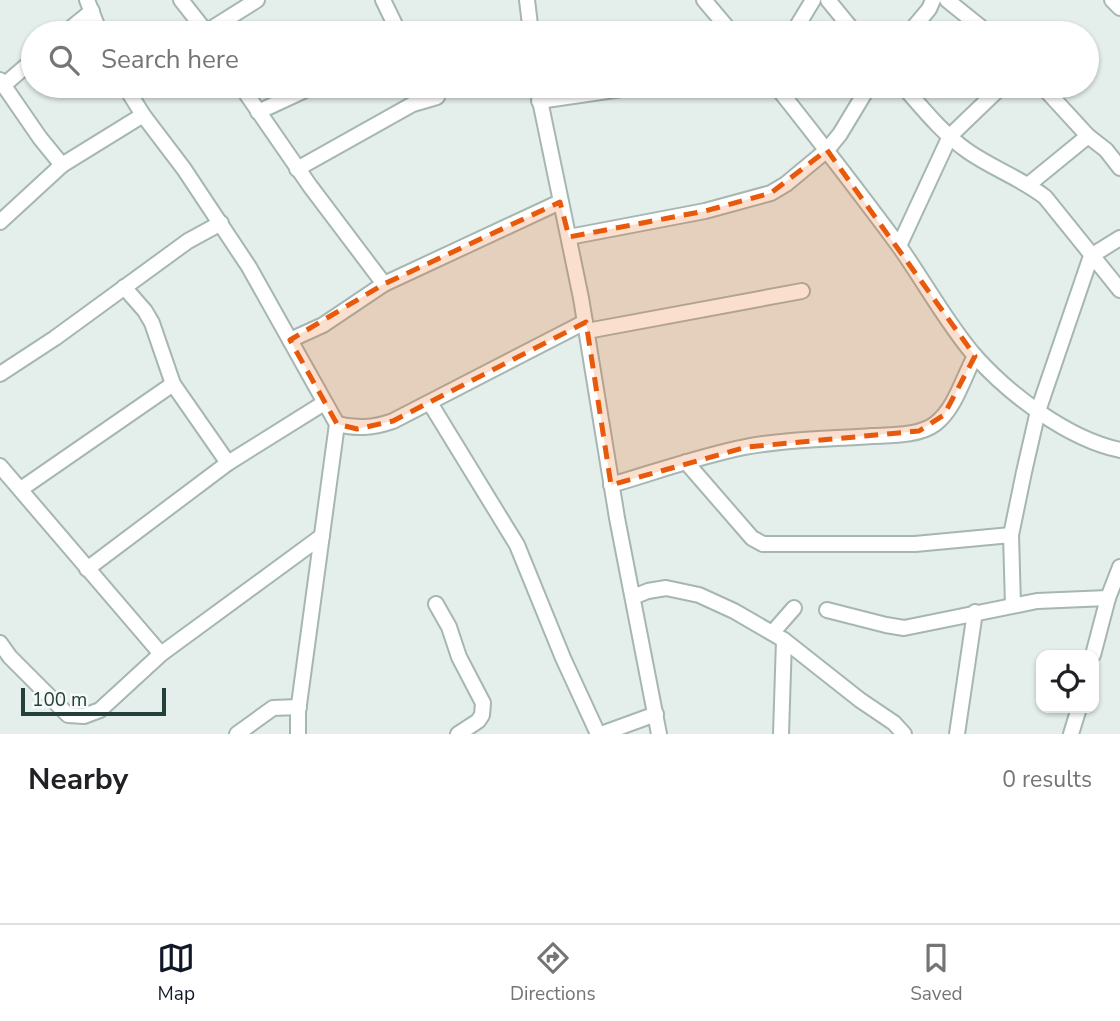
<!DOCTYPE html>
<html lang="en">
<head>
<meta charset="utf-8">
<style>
  :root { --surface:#fff; --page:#f2f2f2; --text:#202124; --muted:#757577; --line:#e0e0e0; --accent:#111827 }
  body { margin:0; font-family:"Nunito Sans",sans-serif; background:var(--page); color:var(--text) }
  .controls { position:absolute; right:21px; bottom:21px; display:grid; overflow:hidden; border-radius:14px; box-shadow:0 2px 5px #0004 }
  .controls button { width:63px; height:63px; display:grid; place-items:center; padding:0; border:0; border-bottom:2px solid var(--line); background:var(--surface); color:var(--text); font:35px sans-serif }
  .scale { position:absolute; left:21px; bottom:18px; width:145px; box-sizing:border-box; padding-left:7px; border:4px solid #23403a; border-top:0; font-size:19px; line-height:24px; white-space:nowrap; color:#23403a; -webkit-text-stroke:5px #f5faf8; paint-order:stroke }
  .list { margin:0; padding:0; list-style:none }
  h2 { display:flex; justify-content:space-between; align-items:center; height:91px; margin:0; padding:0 28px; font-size:30px }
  h2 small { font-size:23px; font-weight:400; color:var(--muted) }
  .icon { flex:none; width:38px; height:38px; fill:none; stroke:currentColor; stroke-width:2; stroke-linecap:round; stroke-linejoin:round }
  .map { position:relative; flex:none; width:1120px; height:734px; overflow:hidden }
  .search { position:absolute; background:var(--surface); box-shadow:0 2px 5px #0004; left:21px; right:21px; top:21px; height:77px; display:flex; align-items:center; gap:18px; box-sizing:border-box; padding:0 24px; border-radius:38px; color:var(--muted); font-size:26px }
  .sheet { height:189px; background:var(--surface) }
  nav { display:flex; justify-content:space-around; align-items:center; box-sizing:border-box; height:98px; border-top:2px solid var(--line); background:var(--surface); font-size:19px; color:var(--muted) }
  nav a { display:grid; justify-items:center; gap:4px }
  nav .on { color:var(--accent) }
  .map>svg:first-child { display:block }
</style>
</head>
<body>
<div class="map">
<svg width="1120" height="734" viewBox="0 0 1120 734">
  <rect width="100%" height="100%" fill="#e4eeea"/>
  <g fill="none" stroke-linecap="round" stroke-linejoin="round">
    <defs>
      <g id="minor">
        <path d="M87,0L100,33"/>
        <path d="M181,0L207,33"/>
        <path d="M383,0L399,33"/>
        <path d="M527,0L531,33"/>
        <path d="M704,0L732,33"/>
        <path d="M828,0L855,33"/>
        <path d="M947,0L988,33"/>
        <path d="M1112,0L1120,8"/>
        <path d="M206,32L257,0"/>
        <path d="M65,33L92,11"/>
        <path d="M793,33L813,0"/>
        <path d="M909,33L929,9L933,0"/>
        <path d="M0,80L40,138L62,165"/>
        <path d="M4,85L33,60"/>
        <path d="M125,86L143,115L184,169L249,267L337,424L298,712V734"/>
        <path d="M241,86L310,186L384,284"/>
        <path d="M537,86L581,298L617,518L659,734"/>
        <path d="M776,86C818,139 859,192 899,246C924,281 947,324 975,356C1010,395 1068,439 1120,450"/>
        <path d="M903,86C923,109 944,135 969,152C994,169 1022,179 1045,197L1120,290"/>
        <path d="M1042,86L1088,136"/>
        <path d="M539,101L642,86"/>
        <path d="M258,112L314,86"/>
        <path d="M297,169L413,104L437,97"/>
        <path d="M1028,185L1088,136L1106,150L1120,168"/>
        <path d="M0,222L62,165L143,115"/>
        <path d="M569,237L705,211L771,193L786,184L827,150L840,134L869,86"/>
        <path d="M899,246L950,136L1002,86"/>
        <path d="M124,287L145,311L152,323L173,384L228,463"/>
        <path d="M587,331L802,291"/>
        <path d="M290,340L323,325L384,284L560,202"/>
        <path d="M0,374L55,338L188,241L221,223"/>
        <path d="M430,403L517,545L563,658L598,734"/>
        <path d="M337,424C357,429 373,428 393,421L585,322"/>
        <path d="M686,462L752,538L763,544H915L1011,535"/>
        <path d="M0,466L161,654"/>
        <path d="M611,485C655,472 700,456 745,447C787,439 830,439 872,436C891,435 919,436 935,424C955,409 963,378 975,356"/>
        <path d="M21,489L173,384"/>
        <path d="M87,569L228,463L324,403"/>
        <path d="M633,597L648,591L666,588L699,595L734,611L784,640L860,700L894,723L904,734"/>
        <path d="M436,604L449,627L459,657L483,703L482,715L478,721L458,734"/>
        <path d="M1013,605L1011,535L1024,472L1038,411L1091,256L1120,238"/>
        <path d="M827,610L886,625L904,628L1037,601L1108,598"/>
        <path d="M773,632L794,608"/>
        <path d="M0,643L10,657L68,715L84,716L100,710L161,654L322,536"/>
        <path d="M1093,655L1108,598L1120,567"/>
        <path d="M237,734L273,708L299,707"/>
        <path d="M601,734L656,714"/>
        <path d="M781,734L784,640"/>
        <path d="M957,734L975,612"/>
        <path d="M1071,734L1079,708"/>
      </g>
    </defs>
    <!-- minor casing -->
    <use href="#minor" stroke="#a6b6b2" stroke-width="18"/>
    <!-- minor -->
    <use href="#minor" stroke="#fff" stroke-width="14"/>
  </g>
  <!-- marked area -->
  <path fill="#e8590c" fill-opacity="0.2" stroke="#e8590c" stroke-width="5" stroke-dasharray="14 9" stroke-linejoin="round" d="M827,150L975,356L944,415L919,431L747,447L611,485L586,322L393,421L357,429L337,424L290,340L384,284L560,202L569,237L705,211L771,193Z"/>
</svg>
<div class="controls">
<button><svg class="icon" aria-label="locate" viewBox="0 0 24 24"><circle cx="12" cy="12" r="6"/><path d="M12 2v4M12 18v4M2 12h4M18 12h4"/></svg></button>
</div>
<div class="scale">100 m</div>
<div class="search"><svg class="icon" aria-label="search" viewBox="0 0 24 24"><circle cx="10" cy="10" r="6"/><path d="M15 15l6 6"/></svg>Search here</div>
</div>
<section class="sheet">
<h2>Nearby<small>0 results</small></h2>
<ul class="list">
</ul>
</section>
<nav>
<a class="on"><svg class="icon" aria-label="map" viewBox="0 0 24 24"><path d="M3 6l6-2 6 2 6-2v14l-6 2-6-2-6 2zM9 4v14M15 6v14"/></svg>Map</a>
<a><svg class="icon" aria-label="directions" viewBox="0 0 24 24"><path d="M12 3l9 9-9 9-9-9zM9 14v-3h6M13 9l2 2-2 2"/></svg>Directions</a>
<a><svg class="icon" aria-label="saved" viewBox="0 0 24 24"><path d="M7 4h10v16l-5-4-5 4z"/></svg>Saved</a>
</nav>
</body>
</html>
